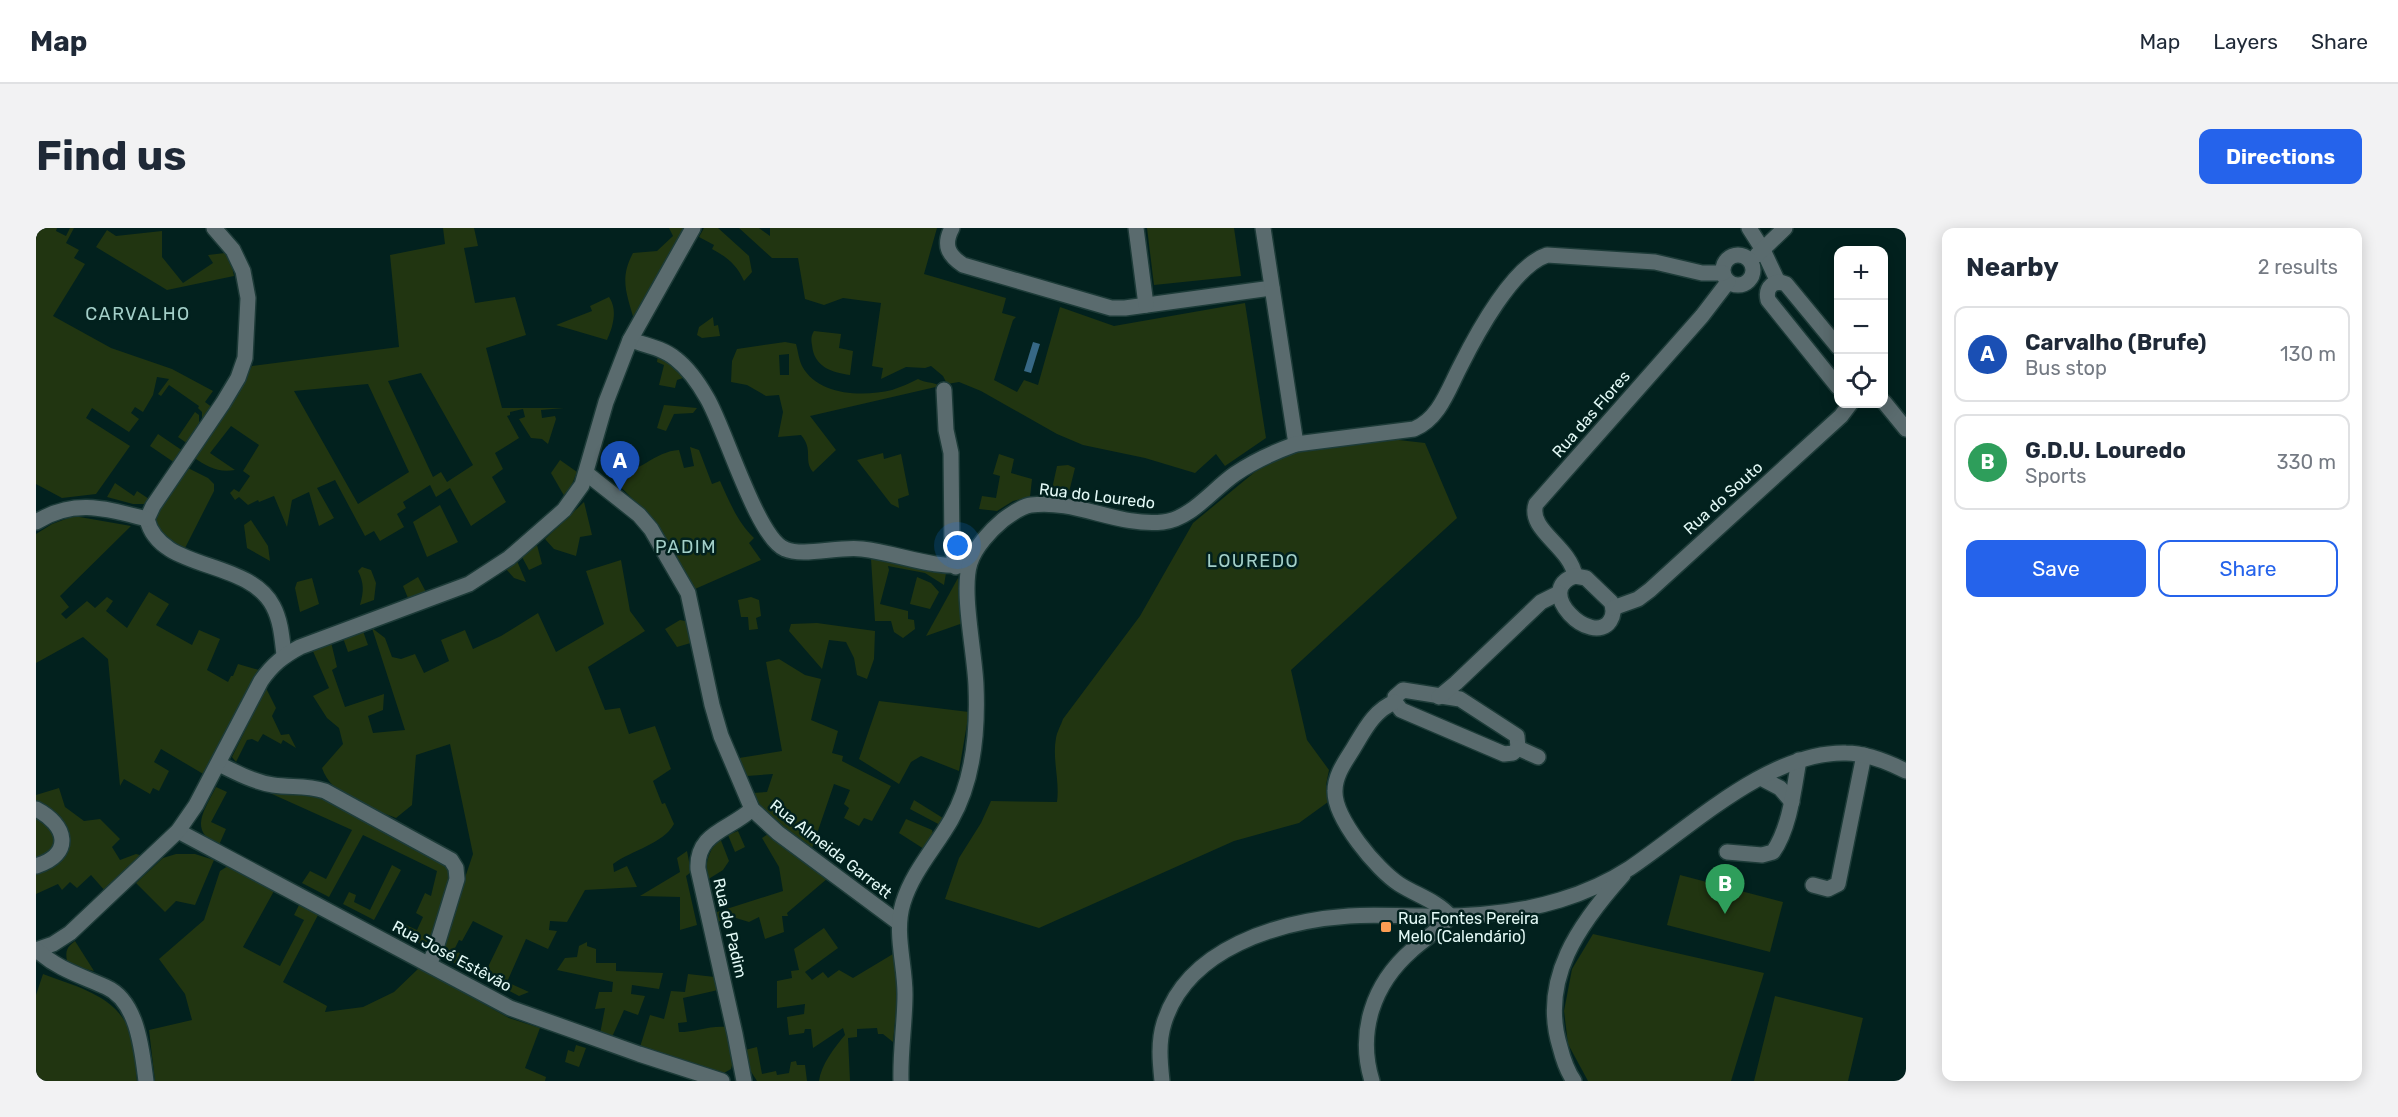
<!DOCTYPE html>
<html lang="en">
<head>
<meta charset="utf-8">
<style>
  :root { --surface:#fff; --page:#f2f2f3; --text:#1f2937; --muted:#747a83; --line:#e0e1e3; --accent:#2563eb }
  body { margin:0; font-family:Rubik,sans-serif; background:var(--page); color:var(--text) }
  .controls { position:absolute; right:18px; top:18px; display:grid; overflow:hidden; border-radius:12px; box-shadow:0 3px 15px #0003 }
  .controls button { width:54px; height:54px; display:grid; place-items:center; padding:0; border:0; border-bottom:2px solid var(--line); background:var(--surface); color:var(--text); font:30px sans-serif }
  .you { position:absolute; left:922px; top:318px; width:21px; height:21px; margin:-15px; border:4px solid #fff; border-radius:50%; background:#1a73e8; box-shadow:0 0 0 9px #1a73e833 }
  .badge { display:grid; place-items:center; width:39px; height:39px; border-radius:50%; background:var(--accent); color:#fff; font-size:20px; font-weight:700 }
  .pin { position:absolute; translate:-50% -50px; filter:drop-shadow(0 2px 3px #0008) }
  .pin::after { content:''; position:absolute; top:32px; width:21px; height:18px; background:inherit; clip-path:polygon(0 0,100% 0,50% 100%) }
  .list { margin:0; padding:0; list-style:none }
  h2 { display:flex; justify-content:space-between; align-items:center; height:78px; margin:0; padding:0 24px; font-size:26px }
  h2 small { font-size:20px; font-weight:400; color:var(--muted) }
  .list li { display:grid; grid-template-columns:39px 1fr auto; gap:18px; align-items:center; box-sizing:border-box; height:96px; margin:0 12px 12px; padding:0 12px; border:2px solid var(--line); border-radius:12px }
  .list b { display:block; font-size:22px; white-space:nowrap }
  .list p { margin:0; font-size:20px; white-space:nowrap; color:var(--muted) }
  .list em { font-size:20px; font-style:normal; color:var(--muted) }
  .actions { display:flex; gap:12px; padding:18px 24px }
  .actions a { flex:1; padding:14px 0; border:2px solid var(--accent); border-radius:12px; text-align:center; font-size:21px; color:var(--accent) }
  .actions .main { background:var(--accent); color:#fff }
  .icon { flex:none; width:33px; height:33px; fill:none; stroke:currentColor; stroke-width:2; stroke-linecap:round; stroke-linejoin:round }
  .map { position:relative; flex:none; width:1870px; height:853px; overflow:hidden; border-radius:12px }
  header { display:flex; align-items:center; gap:36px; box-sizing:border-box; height:84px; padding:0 30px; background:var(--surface); border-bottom:2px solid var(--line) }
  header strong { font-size:28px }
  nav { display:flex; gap:33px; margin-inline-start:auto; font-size:21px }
  .intro { display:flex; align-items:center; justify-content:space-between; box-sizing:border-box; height:144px; padding:0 36px }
  h1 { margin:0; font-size:42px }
  .button { padding:15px 27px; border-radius:12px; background:var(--accent); color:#fff; font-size:21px; font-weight:700 }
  main { display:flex; gap:36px; padding:0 36px }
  aside { flex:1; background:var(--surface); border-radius:12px; box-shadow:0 3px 15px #0003 }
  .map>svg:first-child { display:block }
</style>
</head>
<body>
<header>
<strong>Map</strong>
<nav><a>Map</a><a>Layers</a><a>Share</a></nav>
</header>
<div class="intro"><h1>Find us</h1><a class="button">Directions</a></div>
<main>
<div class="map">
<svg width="1870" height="853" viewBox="0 0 1870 853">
  <rect width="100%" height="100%" fill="#02211e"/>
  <!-- green -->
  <g fill="#213511" fill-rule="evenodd">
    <path d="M0,0H21L20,3L30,8L34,0H38L30,15L43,22L38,30L49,36L17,88L75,120L136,141L177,163L169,174L177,180L166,195V184L162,180L163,178L133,157L125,168L122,166L133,151L121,149L117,167L107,184L99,179L95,185L103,191L93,204L56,180L50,190L94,218L60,266L26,270L0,256Z"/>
    <path d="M407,0H438L442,18L428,20L439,75L479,69L490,107L450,120L466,180H528L505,182L506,190L519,188L520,191L512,216L506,211L495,210L483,191L489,189L487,181L474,184V187L471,188L483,210L459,225L467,241L456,249L470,274L435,298L414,260L400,269L394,257L367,274L370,280L361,286L368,299L344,313L338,303L329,308L299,252L281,260L298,290L283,298L273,264L256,272L251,299L238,268L223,274L222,272L212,277L203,269L199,272L194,265L198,261L203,264L214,248L207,243L223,217L195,198L174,225L199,242C182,245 172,239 157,229L203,162L216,138L363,119L354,27L409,16ZM385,145L437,237L411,254L405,244L397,249L352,153ZM332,156L373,244L322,276L258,163Z"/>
    <path d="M633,0H650L598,92C591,66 583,51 597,25L621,23L637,8Z"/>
    <path d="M668,0H682L713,28L716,44L708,53C701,37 691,29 676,21L678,17L663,9Z"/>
    <path d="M703,0H723L734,8V0H901L888,46L970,70L966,85L980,89L977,92L958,152L981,164L988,152L1002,157L1024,79L1078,98L1209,75L1230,210L1189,238L1180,226L1159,245L1109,230L1047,217L1021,206L945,163L923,154L911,156L907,148L895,138L889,140L870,139L845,151L847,140L836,138L845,75L807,70L788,77L769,71L762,30H736Z"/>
    <path d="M1111,0H1198L1205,48L1118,57Z"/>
    <path d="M71,2L80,8L126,3V29L147,55L177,35L172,27L189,25L195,34L198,48L131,62L60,19Z"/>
    <path d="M573,69C582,82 577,99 571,112L520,97L556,83L554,78Z"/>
    <path d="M677,89L678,98L682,97L684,108L666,110L661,107L663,99Z"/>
    <path d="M778,103L805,106L803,120L817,123L814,147C795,144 778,139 776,117C775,111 775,108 778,103Z"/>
    <path d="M749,114L760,116C762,123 763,132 766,138C782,168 827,169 856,162C865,159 874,155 882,151C889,155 898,154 904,158L774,188L800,222L777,244C767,232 778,222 765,207L742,209L747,184L743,167L730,168L711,157L695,154L696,133L701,121ZM753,126V147H744L743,127Z"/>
    <path d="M622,127L634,133L650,149L641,152L639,160L623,157L628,137L621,134Z"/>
    <path d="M628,177L661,180L657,185L638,186L630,203L621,200Z"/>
    <path d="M159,184L163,187V199L152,216L142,209Z"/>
    <path d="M122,206L147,223L139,235L114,218Z"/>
    <path d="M1354,211L1389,215L1421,290L1255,442L1271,512L1293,542L1290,557L1292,574L1263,595L1198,613L1003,700L909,671L923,630L945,595L955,573L1021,574C1024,553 1016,531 1020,510C1021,504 1025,497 1027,491L1104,388L1157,295L1238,228L1283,217Z"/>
    <path d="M654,219L663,222L676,256L684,253C693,273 702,295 718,310L713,315L725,332L659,361L628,313L619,294L577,251V247C601,247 619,223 643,222L648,240L658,238Z"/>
    <path d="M847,225L848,231L865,226L873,267L862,271L863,280L855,276L821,232Z"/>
    <path d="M963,226L978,231L975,245L996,251L994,269L977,273L961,283L943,281L946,268L960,270L964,248L957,246Z"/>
    <path d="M524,232L541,244L530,271L515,245Z"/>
    <path d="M1032,237L1039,240L1031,272L1014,270L1021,238Z"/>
    <path d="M150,239L172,250L178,256V263L148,322C132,312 123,307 119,288Z"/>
    <path d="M79,255L98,268L101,263L113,271L108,276H97L71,269Z"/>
    <path d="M548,274L556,307L544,309L540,328L518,321L509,311Z"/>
    <path d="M404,277L422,314L391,329L377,294Z"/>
    <path d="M38,288L95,298L24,368L33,379L25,386L30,391L51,373L59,380L71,369L77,373L70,383L91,400L113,364L133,376L120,397L156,417L163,402L184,411L171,442L192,454L195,448H197L202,436L223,442L169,547L125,521L118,534L133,543L123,563L117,560L114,566L88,551L84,558L72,431L47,409L0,435V306L16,296Z"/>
    <path d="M215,292L232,318L234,333L211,320L208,297Z"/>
    <path d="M501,317L506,336L493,342L486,329Z"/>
    <path d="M837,327L910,345L908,357L889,345L852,338L853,342L844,376L872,383V391L878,392L879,401L867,410L858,404L855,393H839L835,331Z"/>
    <path d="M585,332L594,383L609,403L552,439L569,482L584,480L593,506L619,498L635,541L617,553L626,576L629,575L638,596C627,616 596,622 577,636L578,644L591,638L601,659L549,662L531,694L514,693L513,702L521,703L512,721L490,711L471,754L493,764L483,768L441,746L447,737L452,739L467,708L437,693L426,713L423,712L418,722L431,729L426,739L403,727L437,626L414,516L380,527L376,577L360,590C335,580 295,568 286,540L307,516L303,500L291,490L277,468L293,460L276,421L295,414L301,439L296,442L309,479L348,466L347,482L332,488L337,505L369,502L336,400L349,410L356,429L365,431L379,426L388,445L413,433L405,412L429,402L437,421L465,408L502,385L520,424L568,396L550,343Z"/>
    <path d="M481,333L490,354L478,350L470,341Z"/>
    <path d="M326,339L335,342L340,355L338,372L324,377C328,363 328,355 322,343Z"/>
    <path d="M382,349L390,364L372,370L367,358Z"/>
    <path d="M881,349L895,355L903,364L894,381L874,376Z"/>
    <path d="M276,350L283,376L264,384L259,360L261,354Z"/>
    <path d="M922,350L927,395L890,408Z"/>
    <path d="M715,369L723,372L725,388L720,390L722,401L713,402L712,389H705L702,372Z"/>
    <path d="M644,392L654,394L658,414L641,419L629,401Z"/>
    <path d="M781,395L839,403L838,431L831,451L821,447L818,430L810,414L793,412L786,441L753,403L755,396Z"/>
    <path d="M327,403L332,417L312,424L307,410Z"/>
    <path d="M743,431L769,447L785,451L775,492L802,503L796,525L807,528L806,533L855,558L836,593L828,590L823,598L808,590L813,580L808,576L814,562L798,556L775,623L721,577L717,565L731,564L737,546L711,548L703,530L746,523L730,434Z"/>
    <path d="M230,460L240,480L236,488L245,507L253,506L260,520L247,512L245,516L227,506L222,514L216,511L211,512L200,534L196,529Z"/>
    <path d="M843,473L933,484L923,543L885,528L875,534L863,556L823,531Z"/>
    <path d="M180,559L191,564L175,594L190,601L183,617C152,603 168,583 180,559Z"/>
    <path d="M23,560L29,579L48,593L64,591L84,611L76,619L84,632L100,626L108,628L70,664L55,647L41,660L34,654L26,662L22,656L0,666V644L30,620L0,574V567Z"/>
    <path d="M252,562L282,566L414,638L416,648L400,708L386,717L358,702L361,693L381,702L387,689L380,685L389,665L395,668L401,643L327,607L293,669L266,655L274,643L290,651L316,602L236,566Z"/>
    <path d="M878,572L910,592L906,598L874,581Z"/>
    <path d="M0,587L16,598L21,614L15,623L0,632Z"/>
    <path d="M870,591L896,602L898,609L888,621L863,605Z"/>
    <path d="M702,603L709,619L699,624L692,607Z"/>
    <path d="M732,606L792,650L751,685L752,688H746L748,704L729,711L723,689L713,694L700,690L680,694L678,685L747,663L743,639L726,610Z"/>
    <path d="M684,610L693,633L687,642L671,652C669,634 672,624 684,610Z"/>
    <path d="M651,623L655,644L650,648L661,697L644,702V669L604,668L644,644L641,630Z"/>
    <path d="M140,626H159L178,632L159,677L140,673L129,684L100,655L127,630Z"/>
    <path d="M356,637L365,642L338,692L307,676L313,664L320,667L318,674L334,682Z"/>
    <path d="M192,638L238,663L207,719L244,738L268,692L258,687L263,677L282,687L247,754L291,778L289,784L327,779L358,764L383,740L473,790L504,800L489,840L510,849L509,853H119L113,802L156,792L149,766L123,731L168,692L184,643Z"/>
    <path d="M1644,647L1747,674L1734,724L1631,697Z"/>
    <path d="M788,700L802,720L769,744L776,752L787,744L792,750L803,742L817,750L857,726L862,742V763L857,814L847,806H842L841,800L821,801V809L812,810L814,853H783C785,837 798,820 809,807L807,800L777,820L775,801H769L768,805L753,807L751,789L768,786L769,776L741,780V753L756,750L755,743L763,742L758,721Z"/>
    <path d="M1557,706L1728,745L1695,853H1552L1532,816L1528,783L1536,741Z"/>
    <path d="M39,713L58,743L40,739L31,733C29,723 31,719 39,713Z"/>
    <path d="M551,714V718L560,721V735H580V743L627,745L623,761L596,757L595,766L609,768L602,787L588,782L576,809L564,806L569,780L559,781L563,764H576L577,754L521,742L529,730L541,729L543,718Z"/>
    <path d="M7,746C41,759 83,768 95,807C100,820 99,839 101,853H0V767Z"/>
    <path d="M652,746L679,749L682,762L647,770L651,794L642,795L643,804C659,804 675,797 691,799L697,833L695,841L688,845L676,843L604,819L614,787L628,791L635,763L649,764Z"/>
    <path d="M1739,768L1827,790L1812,853H1718Z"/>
    <path d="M540,817L550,820L543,839L529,834L532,822L538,824Z"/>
    <path d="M721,819L726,846L740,843L741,847L753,845L755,834L760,833L761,837H769L771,853H721L714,842L709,822Z"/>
  </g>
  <!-- water -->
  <path fill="#376885" d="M997,114L1004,116L995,145L988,143Z"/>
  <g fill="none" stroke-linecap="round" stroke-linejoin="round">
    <defs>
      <g id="minor">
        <path d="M178,0L197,22L207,43L212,70L209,130L202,150L187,175L117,278L111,291C123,344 212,330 237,378C245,393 246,410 248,427"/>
        <path d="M916,0C907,17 912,27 927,37L1075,80H1089L1236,60"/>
        <path d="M1100,0L1110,77"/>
        <path d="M1227,0L1260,216"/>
        <path d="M1713,0L1727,22L1742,54"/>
        <path d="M1721,27L1749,0"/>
        <circle cx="1702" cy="42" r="15"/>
        <path d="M594,112C609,117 627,120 640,131C653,141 663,156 671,170C689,200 721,310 749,321C767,329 803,318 826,321C862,325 896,341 933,337"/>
        <path d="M1802,119L1750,56C1738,51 1729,59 1732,72L1802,159"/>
        <path d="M908,162L910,202L915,225L916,318L920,339"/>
        <path d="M1848,174L1870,201"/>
        <path d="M550,245L603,287L615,301L652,365L676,477L685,508L716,581L742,605L863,695"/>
        <path d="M0,294C39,270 71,281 111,291"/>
        <path d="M1539,348C1534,318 1491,302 1500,276L1666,88L1692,54"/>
        <path d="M1539,348L1550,350L1575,374C1578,381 1578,387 1574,393C1556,420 1496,362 1539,348Z"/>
        <path d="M1577,380L1602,371L1614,362L1805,188L1814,176"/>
        <path d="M1367,462L1424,471L1481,508L1482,520L1477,525L1468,526L1365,482L1359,474V469Z"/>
        <path d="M1403,469L1420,455L1505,374L1523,365"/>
        <path d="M1482,520L1502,529"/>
        <path d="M183,536C199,544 218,554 237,557C256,560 269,556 289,563L415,632L420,640L421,651L399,723L393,736"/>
        <path d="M1725,550L1744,560L1756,574"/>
        <path d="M0,581C31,597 38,626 0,638"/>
        <path d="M142,603L474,780L603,826L686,853"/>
        <path d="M1691,624L1726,627L1737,624C1754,600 1758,560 1763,532"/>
        <path d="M1777,657L1792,661L1802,656L1828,527"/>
        <path d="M0,722L17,716L34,705L142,603L160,577L225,453C236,437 247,428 264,419L433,356L473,330L528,282L546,257L570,174L594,112L657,0"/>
        <path d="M1,722C21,741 46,748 70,759C102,773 106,823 110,853"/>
        <path d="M708,853L699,806L662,641C660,604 694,602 716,581"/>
        <path d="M865,853C864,824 869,795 869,766C869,735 858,705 867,675C877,643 899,620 915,592C938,552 942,504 940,458C939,426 925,363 934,335C939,319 955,302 967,292C975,286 986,278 995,277C1040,271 1082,299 1127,294C1155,291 1176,262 1199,246C1218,233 1238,224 1260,216L1378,201C1403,191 1412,162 1424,139C1440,107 1477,38 1511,27L1619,34L1666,45H1687"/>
        <path d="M1126,853C1124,834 1122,814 1128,795C1151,720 1243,693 1313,688C1337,686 1361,688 1385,688C1432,689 1479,686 1524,672C1547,665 1574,653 1594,640C1655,599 1733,523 1810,525C1831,525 1852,534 1870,543"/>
        <path d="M1336,853C1321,804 1337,756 1376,722C1388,711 1404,702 1414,688C1401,673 1380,667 1363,656C1341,642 1298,590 1299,563C1299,547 1309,534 1317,521C1328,503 1338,482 1359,474"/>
        <path d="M1538,853C1531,843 1527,831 1524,819C1503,751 1544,695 1587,647"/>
      </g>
    </defs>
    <!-- minor casing -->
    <use href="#minor" stroke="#1d3b38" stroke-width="18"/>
    <!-- minor -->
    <use href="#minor" stroke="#5a6b6e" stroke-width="15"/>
  </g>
  <!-- markers -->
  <rect fill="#fc9d53" stroke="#02211e" stroke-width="2" x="1344" y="693" width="12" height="12" rx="3"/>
  <g text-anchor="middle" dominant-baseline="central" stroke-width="5" stroke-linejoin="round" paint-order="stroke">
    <!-- street labels -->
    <g font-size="16" fill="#e3f9f6" stroke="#02211e">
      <text transform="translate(1555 186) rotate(-49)">Rua das Flores</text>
      <text transform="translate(1061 268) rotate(7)">Rua do Louredo</text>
      <text transform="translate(1687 270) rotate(-42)">Rua do Souto</text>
      <text transform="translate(795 621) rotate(38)">Rua Almeida Garrett</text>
      <text transform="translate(694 700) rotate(77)">Rua do Padim</text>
      <text transform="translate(416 728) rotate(28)">Rua José Estêvão</text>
    </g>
    <!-- poi labels -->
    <g font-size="16" fill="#e3f9f6" stroke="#02211e" text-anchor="start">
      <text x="1362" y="690">Rua Fontes Pereira<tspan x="1362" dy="18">Melo (Calendário)</tspan></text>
    </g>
    <!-- neighbourhood labels -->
    <g font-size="18" letter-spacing="1.5" fill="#a3cfc8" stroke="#02211e">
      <text x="102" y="86">CARVALHO</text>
      <text x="650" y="319">PADIM</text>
      <text x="1217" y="333">LOUREDO</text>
    </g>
  </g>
</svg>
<div class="controls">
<button>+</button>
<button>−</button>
<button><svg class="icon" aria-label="locate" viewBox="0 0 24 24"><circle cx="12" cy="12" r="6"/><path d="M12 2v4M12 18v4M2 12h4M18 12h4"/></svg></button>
</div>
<div class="you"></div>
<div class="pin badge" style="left:584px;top:263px;background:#1a4fb4">A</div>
<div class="pin badge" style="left:1689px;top:686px;background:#2e9e5b">B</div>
</div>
<aside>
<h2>Nearby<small>2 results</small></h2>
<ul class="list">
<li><span class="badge" style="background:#1a4fb4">A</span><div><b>Carvalho (Brufe)</b><p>Bus stop</p></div><em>130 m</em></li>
<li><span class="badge" style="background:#2e9e5b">B</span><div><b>G.D.U. Louredo</b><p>Sports</p></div><em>330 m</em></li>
</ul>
<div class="actions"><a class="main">Save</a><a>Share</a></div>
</aside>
</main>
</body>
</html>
